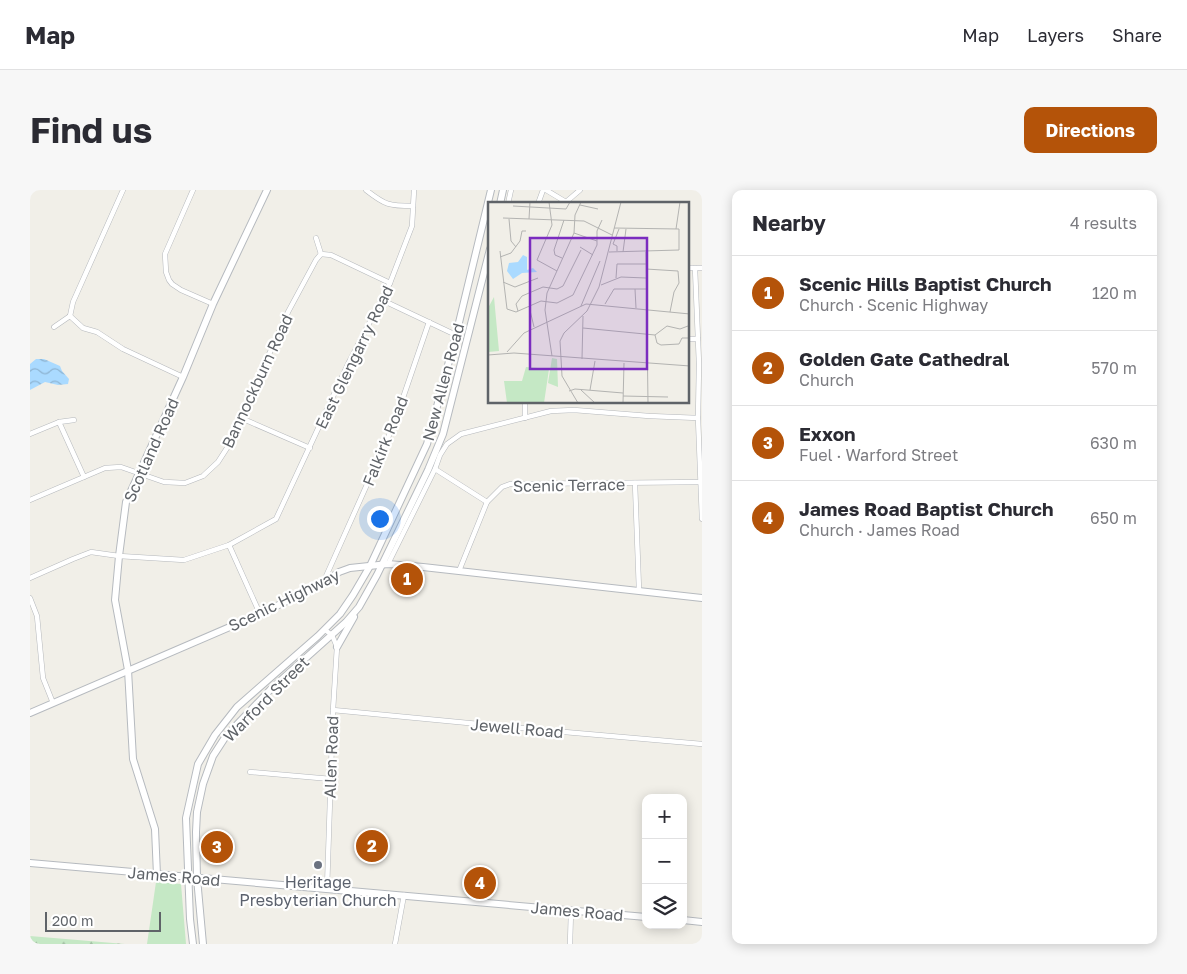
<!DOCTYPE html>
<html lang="en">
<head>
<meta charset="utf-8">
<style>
  :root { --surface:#fff; --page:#f7f7f7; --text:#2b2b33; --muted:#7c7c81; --line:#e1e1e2; --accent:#b45309 }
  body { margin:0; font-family:"Golos Text",sans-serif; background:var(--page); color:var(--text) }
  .controls { position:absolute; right:15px; bottom:15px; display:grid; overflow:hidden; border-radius:10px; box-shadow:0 2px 12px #0003 }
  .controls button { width:45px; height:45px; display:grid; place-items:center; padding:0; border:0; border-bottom:1px solid var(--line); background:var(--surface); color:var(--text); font:25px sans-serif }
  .scale { position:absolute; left:15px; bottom:12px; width:116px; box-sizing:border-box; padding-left:5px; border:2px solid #5f6368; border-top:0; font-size:14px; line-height:18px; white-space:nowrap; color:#5f6368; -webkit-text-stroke:4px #fff; paint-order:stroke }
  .you { position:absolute; left:349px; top:328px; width:18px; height:18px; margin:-12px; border:4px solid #fff; border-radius:50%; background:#1a73e8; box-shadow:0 0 0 8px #1a73e833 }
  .badge { display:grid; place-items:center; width:32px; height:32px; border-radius:50%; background:var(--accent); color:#fff; font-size:16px; font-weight:700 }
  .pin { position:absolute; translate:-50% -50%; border:2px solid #fff; box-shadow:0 1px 5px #0006 }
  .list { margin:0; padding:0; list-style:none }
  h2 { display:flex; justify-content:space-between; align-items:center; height:65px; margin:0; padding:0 20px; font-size:21px }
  h2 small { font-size:16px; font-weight:400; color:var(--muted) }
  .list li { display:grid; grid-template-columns:32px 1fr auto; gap:15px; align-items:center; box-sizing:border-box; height:75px; padding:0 20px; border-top:1px solid var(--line) }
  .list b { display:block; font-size:19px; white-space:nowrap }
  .list p { margin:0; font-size:16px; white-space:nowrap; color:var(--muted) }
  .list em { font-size:16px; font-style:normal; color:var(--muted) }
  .icon { flex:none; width:28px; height:28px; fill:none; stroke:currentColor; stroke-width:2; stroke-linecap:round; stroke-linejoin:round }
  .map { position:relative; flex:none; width:672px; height:754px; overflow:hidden; border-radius:10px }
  header { display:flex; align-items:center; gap:30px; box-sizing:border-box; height:70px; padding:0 25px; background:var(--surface); border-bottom:1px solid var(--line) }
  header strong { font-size:24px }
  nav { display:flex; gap:28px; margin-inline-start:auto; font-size:18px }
  .intro { display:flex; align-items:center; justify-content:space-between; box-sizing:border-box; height:120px; padding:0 30px }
  h1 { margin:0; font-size:35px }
  .button { padding:12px 22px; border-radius:10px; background:var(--accent); color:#fff; font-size:18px; font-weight:700 }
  main { display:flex; gap:30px; padding:0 30px }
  aside { flex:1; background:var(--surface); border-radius:10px; box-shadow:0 2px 12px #0003 }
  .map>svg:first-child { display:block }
</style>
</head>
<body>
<header>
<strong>Map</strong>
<nav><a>Map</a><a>Layers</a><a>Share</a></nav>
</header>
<div class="intro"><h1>Find us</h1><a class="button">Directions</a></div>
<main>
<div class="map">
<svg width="672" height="754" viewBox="0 0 672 754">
  <defs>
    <pattern id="forest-firs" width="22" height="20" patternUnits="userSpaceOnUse" patternTransform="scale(1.25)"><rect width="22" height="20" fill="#c5e8c5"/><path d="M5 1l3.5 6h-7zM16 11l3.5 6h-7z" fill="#a3c0a4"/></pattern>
    <pattern id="water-waves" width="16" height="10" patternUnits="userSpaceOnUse" patternTransform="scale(1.25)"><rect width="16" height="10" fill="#aadaff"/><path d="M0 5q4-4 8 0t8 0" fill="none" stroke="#8eb4d2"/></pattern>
  </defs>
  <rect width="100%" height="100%" fill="#f1efe8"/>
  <!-- forest -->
  <path fill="url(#forest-firs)" d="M0,746L95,754H0Z"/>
  <!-- park -->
  <path fill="#c5e8c5" d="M126,692L151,694L156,754H117Z"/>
  <!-- water -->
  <path fill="url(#water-waves)" d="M6,169H14L30,176L32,181L39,189L38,194L28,195L15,192L0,200V174Z"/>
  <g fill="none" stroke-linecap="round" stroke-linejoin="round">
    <defs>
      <g id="street">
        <path d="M163,0L135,64L136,82L139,90L142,94L151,100L183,114"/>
        <path d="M336,0C355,15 359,16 383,16"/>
        <path d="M516,0L536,12"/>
        <path d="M509,11L513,0"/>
        <path d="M536,12L550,0"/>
        <path d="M478,14L481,0"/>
        <path d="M286,48L291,64L301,65L360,93"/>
        <path d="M658,78H672"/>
        <path d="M665,78L669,174L668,228L672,329"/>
        <path d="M352,110L426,145"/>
        <path d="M40,126L43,112L93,0"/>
        <path d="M40,126L53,138L67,142L93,159L153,187"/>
        <path d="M24,137L40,126"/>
        <path d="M658,149H668"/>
        <path d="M211,228L280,258"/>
        <path d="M495,228V212"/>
        <path d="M29,232L54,287"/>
        <path d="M0,244L29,232L44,230"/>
        <path d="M405,279L457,312"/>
        <path d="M605,293L609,400"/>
        <path d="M0,310L75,278L91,277L134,292L155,293L173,286L188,272L197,258L258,122L286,70L291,64"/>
        <path d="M199,355L230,424"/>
        <path d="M358,374L405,279L410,265L417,254L431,244L521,221L544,220L619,226L668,228"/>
        <path d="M429,381L457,312L472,297L480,294L671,292"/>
        <path d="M0,388L43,369L61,362L89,366L154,370L199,355L246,329L319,172L360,93L382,36L384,0"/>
        <path d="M293,393L364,234L399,132"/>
        <path d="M0,408L7,426L13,488L23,513"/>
        <path d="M295,440L302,445L307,457L303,520L297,699"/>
        <path d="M303,520L523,541L672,554"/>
        <path d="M220,582L301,589"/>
        <path d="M365,754L374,705"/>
        <path d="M540,754L541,721"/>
      </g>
      <g id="secondary">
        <path d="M470,14L473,0"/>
        <path d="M307,457L324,427"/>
        <path d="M0,523L230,424L292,394L309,382L320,378L358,374L393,377L672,408"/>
        <path d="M0,673L616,727"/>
        <path d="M127,685L125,639L103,569L98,480L85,410L89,366L96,312L153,187L183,114L237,0"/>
        <path d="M653,730L672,732"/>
        <path d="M163,754L160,729L156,628L168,574L185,545L207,517L288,446L310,424L323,405L340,376L397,254L426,145L461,0"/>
        <path d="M173,754L167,688L166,642L167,622L173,594L183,566L196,546L240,500L316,432L329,417L347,385L398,280L413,244L460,59"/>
      </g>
    </defs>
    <!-- street casing -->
    <use href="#street" stroke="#b5b8bc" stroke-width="5.5"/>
    <!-- secondary casing -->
    <use href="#secondary" stroke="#b6babf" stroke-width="8"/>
    <!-- street -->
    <use href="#street" stroke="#fff" stroke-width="4.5"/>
    <!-- secondary -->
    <use href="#secondary" stroke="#fff" stroke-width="6"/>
  </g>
  <!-- markers -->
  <circle fill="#6b7280" stroke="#fff" stroke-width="2" cx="288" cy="675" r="5"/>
  <g text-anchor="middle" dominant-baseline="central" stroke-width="4.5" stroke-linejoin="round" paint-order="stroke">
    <!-- street labels -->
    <g font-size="16" fill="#5f6368" stroke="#fff">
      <text transform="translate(324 167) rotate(-64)">East Glengarry Road</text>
      <text transform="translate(227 191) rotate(-65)">Bannockburn Road</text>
      <text transform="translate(413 192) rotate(-75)">New Allen Road</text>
      <text transform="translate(355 251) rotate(-68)">Falkirk Road</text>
      <text transform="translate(121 260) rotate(-66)">Scotland Road</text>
      <text transform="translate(539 295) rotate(-1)">Scenic Terrace</text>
      <text transform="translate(254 410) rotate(-26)">Scenic Highway</text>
      <text transform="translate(236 509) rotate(-45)">Warford Street</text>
      <text transform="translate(487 538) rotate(5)">Jewell Road</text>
      <text transform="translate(301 567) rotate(-88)">Allen Road</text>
      <text transform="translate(144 686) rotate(5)">James Road</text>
      <text transform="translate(547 721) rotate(5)">James Road</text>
    </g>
    <!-- worship labels -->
    <g font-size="16" fill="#5b616d" stroke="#fff">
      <text x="288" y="692">Heritage<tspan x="288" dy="18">Presbyterian Church</tspan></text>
    </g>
  </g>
  <!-- overview -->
  <g transform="translate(458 12)">
    <rect width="201" height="201" fill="#f1efe8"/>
    <path d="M38,165L61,167L56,201H19L16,179H34Z" fill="#c5e8c5"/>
    <path d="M6,95L11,149L0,150V106ZM64,156L69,157L70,185L60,181Z" fill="#c5e8c5"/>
    <path d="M35,53L39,55V68L45,66L49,70L34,71L25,77L19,69L21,61L30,60Z" fill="#aadaff"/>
    <path fill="none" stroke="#b3b3b1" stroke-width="1" d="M92,3L110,7M25,4L78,7L82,0M15,16L96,19L124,33M21,17L23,39L28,45M41,17L42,0M188,27L192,0M86,31L109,39M92,45L105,53M12,49L19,107L28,110L53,99L69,101L85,93L109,43V29L114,18M129,49V44L125,42L131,27M121,50L191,48V27L126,26M135,50L138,27M158,50L160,201M12,55L23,51L32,39L34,29H38M74,56L67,53L66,48L76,18M49,58L64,23L61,0M49,58L69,69M158,67L190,69M128,76L129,62H158M15,80L27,85L50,76M113,83L133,75L158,76M147,87L148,106M117,102L126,87H159M41,104L46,125M93,104L112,59M30,109L28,102L34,94L55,85L69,87L75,84L93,48M182,110L186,90L191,81L190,69M95,126L167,133L179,124L192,127L200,124M167,133L169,141L173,143L191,142L194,136H202M19,150L36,131L98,102L202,112M0,153L26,151L202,164M64,154L57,108L59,91L86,31L87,13L93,0M94,157L95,114M93,188L107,201M102,188L107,159M81,189L87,187L135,191M135,194L180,195M90,201L74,174L72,139L76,131L99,109L111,85L133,0M135,201L136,161M201,201V164"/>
    <path fill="#7b2cbf" fill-opacity="0.15" stroke="#7b2cbf" stroke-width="2.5" d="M42,36H159V167H42Z"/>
    <rect width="201" height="201" fill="none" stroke="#5f6368" stroke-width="2.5"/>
  </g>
</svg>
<div class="controls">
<button>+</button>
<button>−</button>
<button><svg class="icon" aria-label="layers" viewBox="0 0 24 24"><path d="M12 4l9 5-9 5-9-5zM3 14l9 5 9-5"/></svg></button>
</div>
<div class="scale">200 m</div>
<div class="you"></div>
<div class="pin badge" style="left:377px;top:389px">1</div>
<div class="pin badge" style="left:342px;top:656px">2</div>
<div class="pin badge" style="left:187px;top:657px">3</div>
<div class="pin badge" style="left:450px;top:693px">4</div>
</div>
<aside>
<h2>Nearby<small>4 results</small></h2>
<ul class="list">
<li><span class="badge">1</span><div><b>Scenic Hills Baptist Church</b><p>Church · Scenic Highway</p></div><em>120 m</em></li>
<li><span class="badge">2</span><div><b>Golden Gate Cathedral</b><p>Church</p></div><em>570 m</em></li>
<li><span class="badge">3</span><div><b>Exxon</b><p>Fuel · Warford Street</p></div><em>630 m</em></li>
<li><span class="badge">4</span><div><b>James Road Baptist Church</b><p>Church · James Road</p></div><em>650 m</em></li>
</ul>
</aside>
</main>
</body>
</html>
